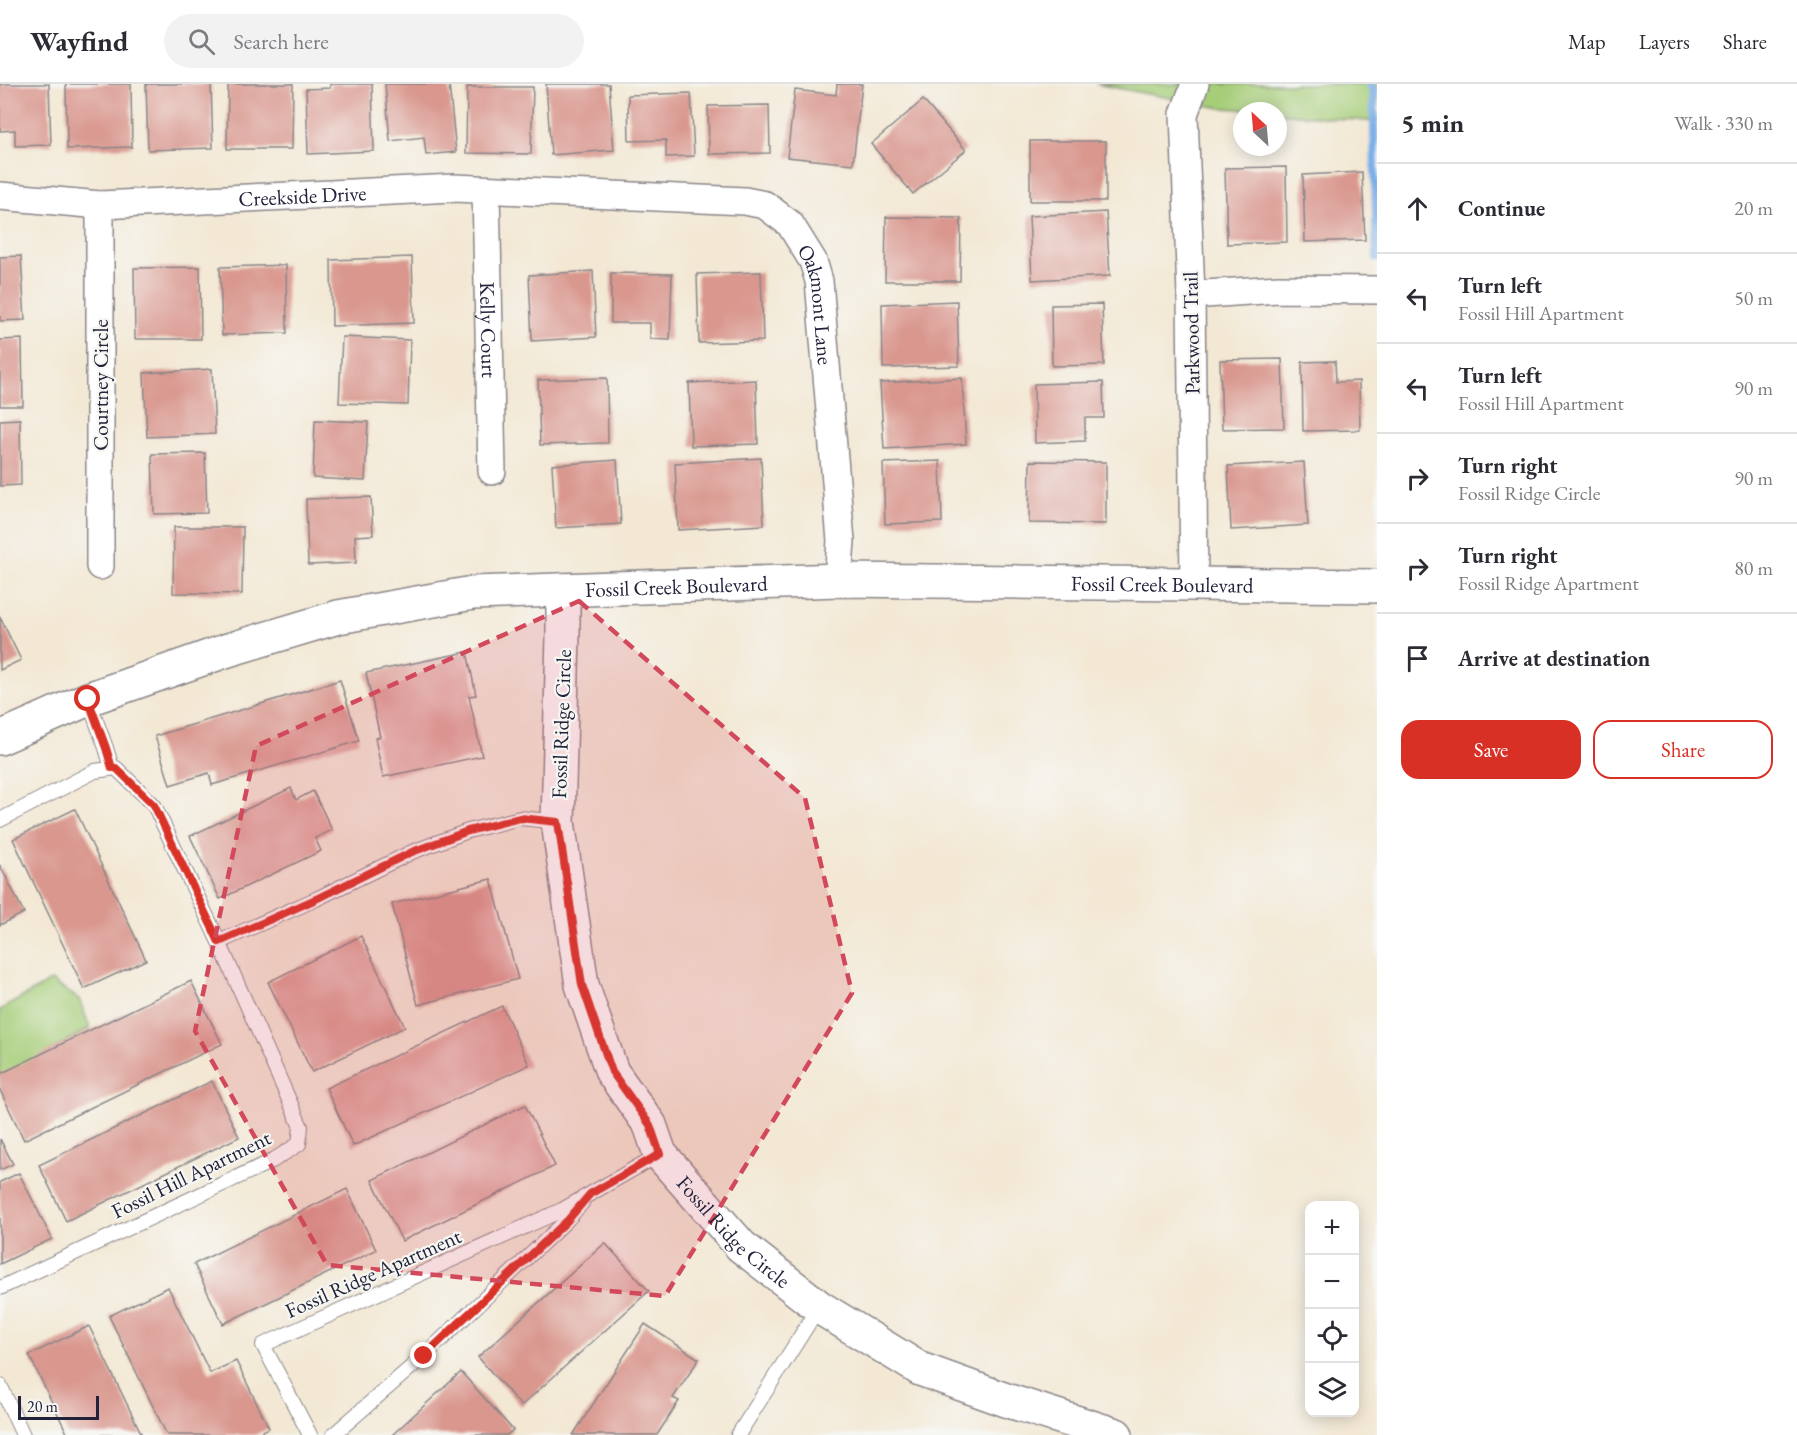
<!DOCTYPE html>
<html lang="en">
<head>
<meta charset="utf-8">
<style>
  :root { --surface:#fff; --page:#f2f2f3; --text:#2b2b33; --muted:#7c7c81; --line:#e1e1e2; --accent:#d93025 }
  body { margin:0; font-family:"EB Garamond",serif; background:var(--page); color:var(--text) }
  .controls { position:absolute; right:18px; bottom:18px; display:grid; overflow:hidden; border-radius:12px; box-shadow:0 3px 15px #0003 }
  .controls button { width:54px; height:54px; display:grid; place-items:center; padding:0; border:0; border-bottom:2px solid var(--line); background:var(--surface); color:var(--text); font:30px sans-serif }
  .compass { position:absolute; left:1233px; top:18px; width:54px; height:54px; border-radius:50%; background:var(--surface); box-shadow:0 3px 15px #0003; rotate:334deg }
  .scale { position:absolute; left:18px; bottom:15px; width:81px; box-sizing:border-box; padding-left:6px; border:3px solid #22223b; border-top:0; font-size:16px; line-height:21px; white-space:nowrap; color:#22223b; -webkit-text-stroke:4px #f6f6f2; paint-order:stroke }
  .stop { position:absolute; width:18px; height:18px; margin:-14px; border:4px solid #d93025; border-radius:50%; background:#fff }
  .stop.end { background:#d93025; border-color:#fff; box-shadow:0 2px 6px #0008 }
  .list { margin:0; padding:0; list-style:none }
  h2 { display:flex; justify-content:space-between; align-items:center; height:78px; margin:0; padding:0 24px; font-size:26px }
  h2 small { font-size:20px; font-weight:400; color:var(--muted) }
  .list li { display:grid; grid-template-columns:39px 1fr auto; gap:18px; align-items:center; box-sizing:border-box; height:90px; padding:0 24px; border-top:2px solid var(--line) }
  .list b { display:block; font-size:22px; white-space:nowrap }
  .list p { margin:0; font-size:20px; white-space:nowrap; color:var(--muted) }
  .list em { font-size:20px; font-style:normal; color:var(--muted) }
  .actions { display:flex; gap:12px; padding:18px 24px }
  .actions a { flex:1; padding:14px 0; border:2px solid var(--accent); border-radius:18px; text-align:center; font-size:21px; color:var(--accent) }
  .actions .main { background:var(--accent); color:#fff }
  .icon { flex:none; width:33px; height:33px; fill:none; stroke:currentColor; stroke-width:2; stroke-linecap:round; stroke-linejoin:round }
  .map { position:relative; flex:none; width:1377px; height:1351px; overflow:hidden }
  header { display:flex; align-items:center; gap:36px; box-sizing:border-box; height:84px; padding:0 30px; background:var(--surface); border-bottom:2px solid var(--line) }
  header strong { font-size:28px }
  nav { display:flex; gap:33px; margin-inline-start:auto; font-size:21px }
  .search { width:420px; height:54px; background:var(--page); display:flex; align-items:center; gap:15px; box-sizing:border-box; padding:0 21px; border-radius:33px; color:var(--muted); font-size:22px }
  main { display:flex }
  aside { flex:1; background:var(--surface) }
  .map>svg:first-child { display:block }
</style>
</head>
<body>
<header>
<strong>Wayfind</strong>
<div class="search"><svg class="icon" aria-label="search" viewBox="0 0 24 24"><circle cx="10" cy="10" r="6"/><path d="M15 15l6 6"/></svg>Search here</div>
<nav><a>Map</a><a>Layers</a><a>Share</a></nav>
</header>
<main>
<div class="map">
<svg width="1377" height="1351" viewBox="0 0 1377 1351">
  <rect width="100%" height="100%" fill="#f6f6f2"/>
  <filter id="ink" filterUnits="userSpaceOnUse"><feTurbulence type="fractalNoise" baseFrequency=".0167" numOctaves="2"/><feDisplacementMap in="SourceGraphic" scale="12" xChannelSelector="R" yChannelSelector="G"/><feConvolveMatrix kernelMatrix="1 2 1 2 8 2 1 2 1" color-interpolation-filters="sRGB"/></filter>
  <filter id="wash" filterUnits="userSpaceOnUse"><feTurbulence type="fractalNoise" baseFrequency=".008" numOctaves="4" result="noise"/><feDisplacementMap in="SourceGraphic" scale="24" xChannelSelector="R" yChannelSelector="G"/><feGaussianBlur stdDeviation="1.35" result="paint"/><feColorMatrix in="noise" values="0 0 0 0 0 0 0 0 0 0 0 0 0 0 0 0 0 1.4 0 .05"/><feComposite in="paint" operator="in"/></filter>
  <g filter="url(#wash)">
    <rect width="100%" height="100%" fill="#f3e8d4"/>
    <!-- green -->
    <g fill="#a6cd78" stroke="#64785a" stroke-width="1.5">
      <path d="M1096,0H1377V38L1278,29V27L1221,24Z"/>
      <path d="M51,897L79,915L90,944L0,995V926Z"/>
    </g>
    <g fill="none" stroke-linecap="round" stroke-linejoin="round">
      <!-- stream -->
      <path stroke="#7bafe8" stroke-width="8" d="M1369,0L1373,6L1377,174"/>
    </g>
    <g id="blocks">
      <!-- building -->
      <g fill="#d9978e">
        <path d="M0,0H49L51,61L15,62V46L0,47Z"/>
        <path d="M66,0H131L132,63L67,65Z"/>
        <path d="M146,0H211L213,64L148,66Z"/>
        <path d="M228,0H293L292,65H227Z"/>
        <path d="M330,0H372L374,67L308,70L306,5L330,4Z"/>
        <path d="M385,0H449L456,68L426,71L424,53L390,57Z"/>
        <path d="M546,0H609L614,66L551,71Z"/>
        <path d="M837,0H862L853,80L787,73L795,6L836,11Z"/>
        <path d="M467,3H533L531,70L466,69Z"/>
        <path d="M691,9L694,72L666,73V56L629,57L628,11Z"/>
        <path d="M923,16L966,66L913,110L871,60Z"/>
        <path d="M769,21L770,69L709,70L708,22Z"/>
        <rect x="1030" y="57" width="76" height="60"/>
        <path d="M1286,83L1287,158L1227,160L1225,84Z"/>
        <path d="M1362,88L1365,156L1305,158L1303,91Z"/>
        <path d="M1106,128L1110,192L1032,196L1029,132Z"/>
        <path d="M886,133L961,134L960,197H885Z"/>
        <path d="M21,172L25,236L0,237V173Z"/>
        <path d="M412,173L414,239L332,242L331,176Z"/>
        <path d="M286,181L287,249L222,251L220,183Z"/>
        <path d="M200,183L201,255H135L134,184Z"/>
        <path d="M593,187L596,253L532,257L529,191Z"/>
        <path d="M761,188L763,257L699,259L697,190Z"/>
        <path d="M611,189L672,190L670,256L650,255V239H611Z"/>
        <path d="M957,217L959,282L883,284L882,220Z"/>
        <path d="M1102,220L1104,281L1052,282L1051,221Z"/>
        <path d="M342,253L410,256L408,321L339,319Z"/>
        <path d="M22,255L23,322H0V256Z"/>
        <path d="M1282,275L1284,344L1222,345L1220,276Z"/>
        <path d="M1335,277L1336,298L1359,297L1360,346L1303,347L1302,278Z"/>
        <path d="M212,285L215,350L147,353L144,289Z"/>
        <path d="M607,294L608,359L540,361L538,296Z"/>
        <path d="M962,294L966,360L884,365L880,299Z"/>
        <path d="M756,296L758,360L691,362L689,299Z"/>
        <path d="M1103,298L1104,334H1085V357L1035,359L1034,300Z"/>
        <path d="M20,335L21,401L0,402V336Z"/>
        <path d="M315,336L368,338L365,397L313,394Z"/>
        <path d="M205,369L207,429L154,430L152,370Z"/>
        <path d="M761,374L764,441L678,446L675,379Z"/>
        <path d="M617,376L621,440L556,444L552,381Z"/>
        <path d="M940,377L942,438L885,440L883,379Z"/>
        <path d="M1030,377L1106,378V440L1029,439Z"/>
        <path d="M1304,378L1308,441L1231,446L1228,382Z"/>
        <path d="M371,413L373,451L355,452L356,479L308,481L306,415Z"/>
        <path d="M174,443H243L242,510L173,509Z"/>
        <path d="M0,533L21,576L0,586Z"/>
        <path d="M467,568L476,611L469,612L482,672L383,693L375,654L380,653L366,589Z"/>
        <path d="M340,596L359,657L212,701L209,689L170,701L155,652Z"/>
        <path d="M291,704L296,716L313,707L332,746L315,754L321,767L220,815L190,752Z"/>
        <path d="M75,725L146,876L84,905L13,755Z"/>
        <path d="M0,781L24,829L0,841Z"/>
        <path d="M491,795L518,895L418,921L392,820Z"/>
        <path d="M361,852L405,943L312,988L268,898Z"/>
        <path d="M191,897L222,960L24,1056L0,1006V990Z"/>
        <path d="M502,922L529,981L353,1062L326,1004Z"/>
        <path d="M212,997L239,1053L66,1137L39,1081Z"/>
        <path d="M525,1021L555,1082L402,1157L372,1096Z"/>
        <path d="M0,1055L13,1080L0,1086Z"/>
        <path d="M19,1089L52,1155L0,1180V1098Z"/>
        <path d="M347,1105L376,1166L223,1240L194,1180Z"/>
        <path d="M605,1159L649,1207L521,1322L478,1273Z"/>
        <path d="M168,1203L210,1289L236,1277L269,1344L255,1351H167L109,1232Z"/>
        <path d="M645,1240L699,1275L673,1314L679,1317L657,1351H573Z"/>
        <path d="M89,1242L142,1351H68L29,1271Z"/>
        <path d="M461,1288L513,1346L507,1351H392Z"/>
      </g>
    </g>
  </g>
  <g filter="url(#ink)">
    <use href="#blocks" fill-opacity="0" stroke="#8a8588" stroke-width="1.5"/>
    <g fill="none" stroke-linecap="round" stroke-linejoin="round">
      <defs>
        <g id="lane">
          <path d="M88,615L106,664L112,684"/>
          <path d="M0,736L95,687L116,684L154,721L219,858L301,1043L299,1060L272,1077L0,1204"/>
          <path d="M219,858L316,815L412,768L468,747L520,734L558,738"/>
          <path d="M0,1301L23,1351"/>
          <path d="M310,1351L263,1261L562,1126L660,1070"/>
          <path d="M333,1351L424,1272L566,1137L582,1119"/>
          <path d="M738,1351L819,1223"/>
        </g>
        <g id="street">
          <path id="s1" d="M486,106L492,387"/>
          <path id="s2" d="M0,112L100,121L454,104L745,117L765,121L790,140L813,177L819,197L841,457L838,496"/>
          <path d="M1191,211L1278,205L1377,206"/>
          <path d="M100,482V121"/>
          <path d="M1194,500L1191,211L1184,30L1195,0"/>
        </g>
        <g id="secondary">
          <path id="s3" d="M563,506V552L558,738L582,901L612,988L650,1041L660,1070L741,1162L819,1223L920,1285L1006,1316L1116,1351"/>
          <path id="s4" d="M0,654L88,615L228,566L338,533L473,509L838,496L1377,502"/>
        </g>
      </defs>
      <!-- lane casing -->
      <use href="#lane" stroke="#8a8588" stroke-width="16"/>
      <!-- street casing -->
      <use href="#street" stroke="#8a8588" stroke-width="30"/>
      <!-- secondary casing -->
      <use href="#secondary" stroke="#8a8588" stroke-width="36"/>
      <!-- lane -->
      <use href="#lane" stroke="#fff" stroke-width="14"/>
      <!-- street -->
      <use href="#street" stroke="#fff" stroke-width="27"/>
      <!-- secondary -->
      <use href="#secondary" stroke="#fff" stroke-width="33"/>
    </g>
  </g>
  <g fill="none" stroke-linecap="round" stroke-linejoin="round" filter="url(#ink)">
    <!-- route -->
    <path stroke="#d93025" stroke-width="8" d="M88,615L106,664L112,684H116L154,721L219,858L316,815L412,768L468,747L520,734L558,738L582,901L612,988L650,1041L660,1070L590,1110L567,1137L424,1272"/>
  </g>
  <!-- marked area -->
  <path fill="#d1495b" fill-opacity="0.2" stroke="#d1495b" stroke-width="4.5" stroke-dasharray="12 8" stroke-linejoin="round" d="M579,517L805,714L852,909L665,1212L327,1181L195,947L256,662Z"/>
  <g text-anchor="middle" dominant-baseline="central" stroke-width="4.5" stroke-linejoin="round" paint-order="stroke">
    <!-- street labels -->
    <g font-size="21" fill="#22223b" stroke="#f6f6f2">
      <text stroke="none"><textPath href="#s2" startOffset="303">Creekside Drive</textPath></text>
      <text stroke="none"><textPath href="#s2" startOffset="885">Oakmont Lane</textPath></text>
      <text stroke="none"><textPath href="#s1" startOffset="140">Kelly Court</textPath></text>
      <text transform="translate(1191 249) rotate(-91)">Parkwood Trail</text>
      <text transform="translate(100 301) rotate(-90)">Courtney Circle</text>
      <text stroke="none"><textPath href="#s4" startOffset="1186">Fossil Creek Boulevard</textPath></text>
      <text stroke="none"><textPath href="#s4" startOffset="700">Fossil Creek Boulevard</textPath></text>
      <text transform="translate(561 640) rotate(-88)">Fossil Ridge Circle</text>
      <text transform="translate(191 1090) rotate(-26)">Fossil Hill Apartment</text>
      <text stroke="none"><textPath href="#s3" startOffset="692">Fossil Ridge Circle</textPath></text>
      <text transform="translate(373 1189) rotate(-24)">Fossil Ridge Apartment</text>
    </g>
  </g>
</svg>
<div class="controls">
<button>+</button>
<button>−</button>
<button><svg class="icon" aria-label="locate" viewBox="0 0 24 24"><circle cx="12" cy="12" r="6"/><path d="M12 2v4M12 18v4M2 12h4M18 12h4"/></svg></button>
<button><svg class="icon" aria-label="layers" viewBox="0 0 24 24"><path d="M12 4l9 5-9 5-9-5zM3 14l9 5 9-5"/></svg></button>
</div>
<svg class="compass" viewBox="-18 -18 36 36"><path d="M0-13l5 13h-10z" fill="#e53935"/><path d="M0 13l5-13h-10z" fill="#7c7c81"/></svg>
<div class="scale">20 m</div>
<div class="stop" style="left:88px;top:615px"></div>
<div class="stop end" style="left:424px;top:1272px"></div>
</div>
<aside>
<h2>5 min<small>Walk · 330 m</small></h2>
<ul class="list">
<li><svg class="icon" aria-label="ahead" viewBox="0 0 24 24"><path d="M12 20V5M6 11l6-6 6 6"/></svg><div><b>Continue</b></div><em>20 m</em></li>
<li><svg class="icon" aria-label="left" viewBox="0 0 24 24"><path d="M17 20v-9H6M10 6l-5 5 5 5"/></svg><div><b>Turn left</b><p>Fossil Hill Apartment</p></div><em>50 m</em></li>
<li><svg class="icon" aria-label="left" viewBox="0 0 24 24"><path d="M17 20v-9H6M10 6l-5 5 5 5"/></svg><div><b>Turn left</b><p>Fossil Hill Apartment</p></div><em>90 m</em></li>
<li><svg class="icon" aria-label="right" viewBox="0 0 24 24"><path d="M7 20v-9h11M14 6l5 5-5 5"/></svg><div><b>Turn right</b><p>Fossil Ridge Circle</p></div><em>90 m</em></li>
<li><svg class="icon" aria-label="right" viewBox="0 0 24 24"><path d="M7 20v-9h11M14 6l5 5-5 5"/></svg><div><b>Turn right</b><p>Fossil Ridge Apartment</p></div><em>80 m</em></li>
<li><svg class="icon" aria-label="arrive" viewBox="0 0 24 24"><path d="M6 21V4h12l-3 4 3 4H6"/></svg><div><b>Arrive at destination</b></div></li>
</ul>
<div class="actions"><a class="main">Save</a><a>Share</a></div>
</aside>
</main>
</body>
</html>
